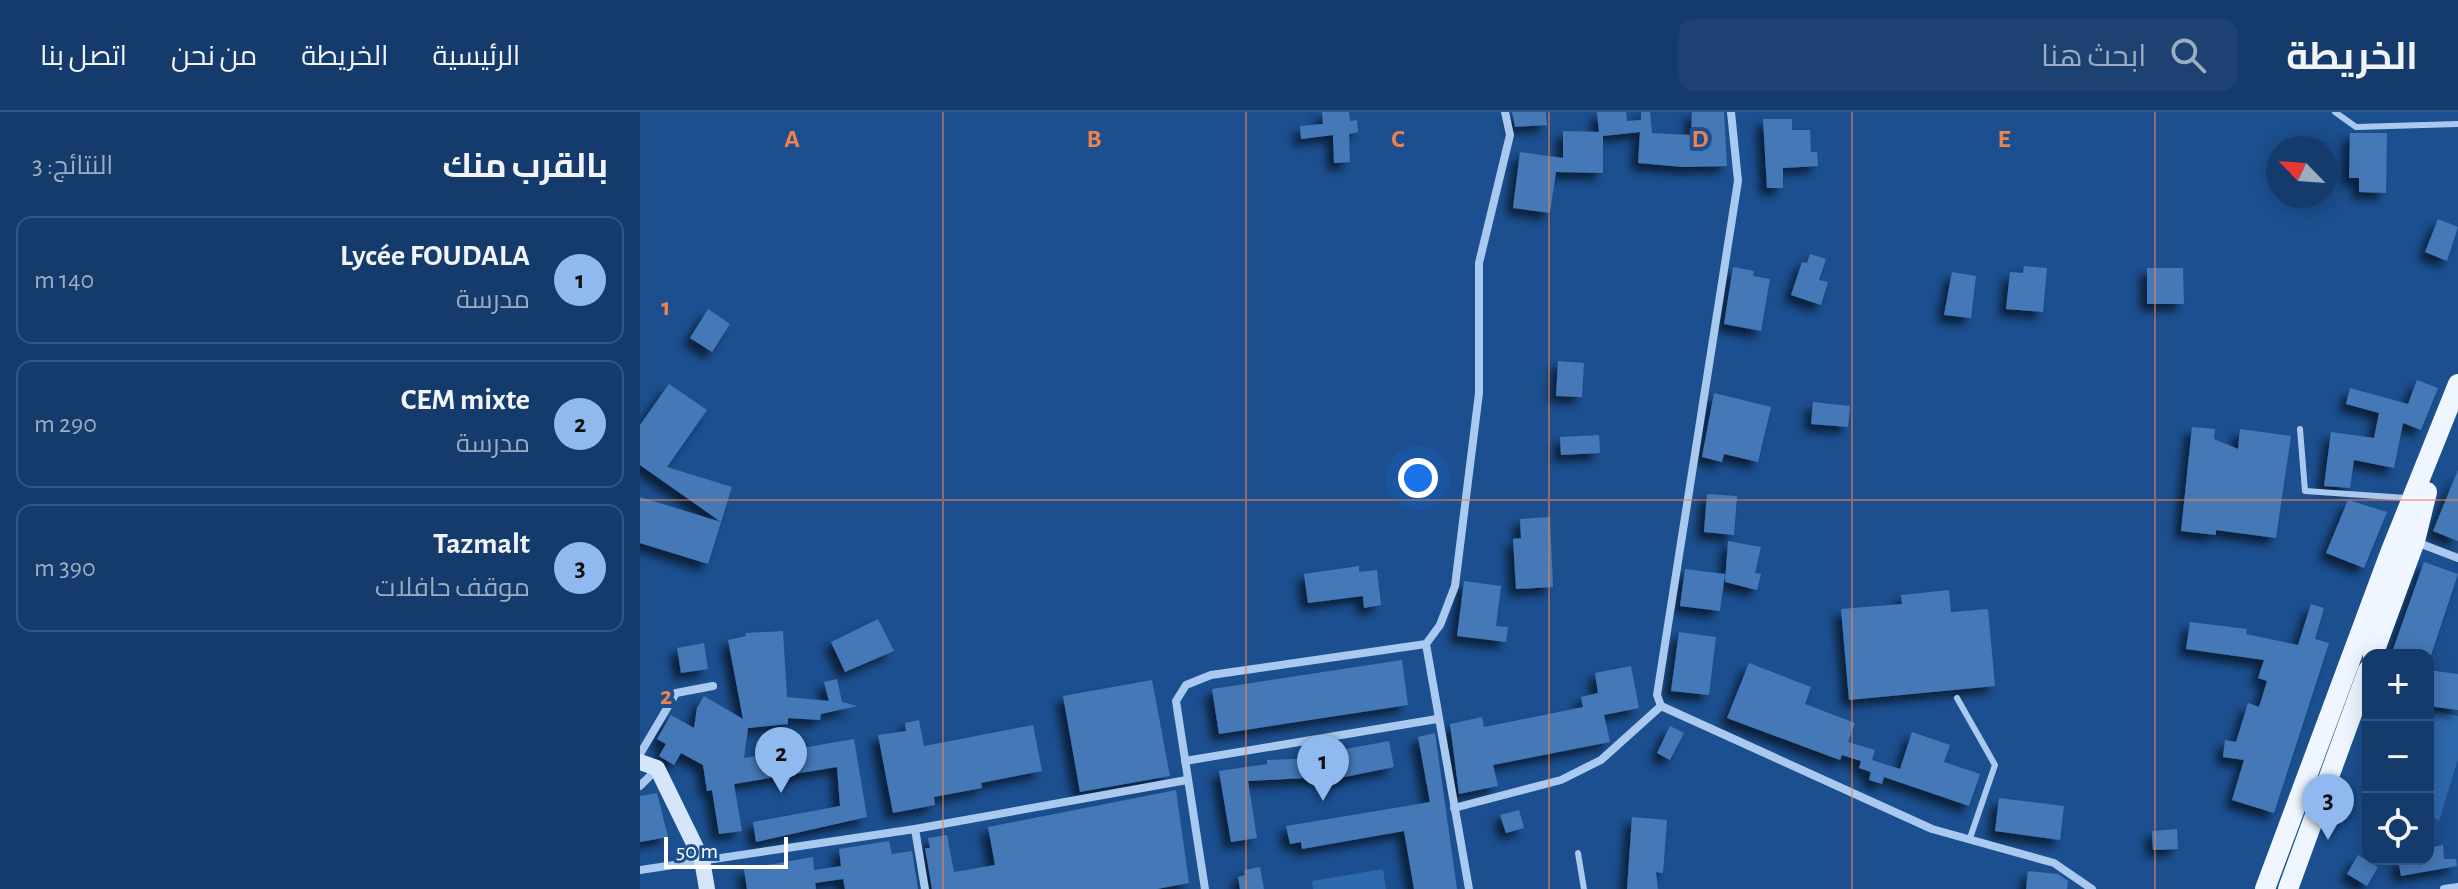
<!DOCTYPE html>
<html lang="ar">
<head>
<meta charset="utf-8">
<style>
  :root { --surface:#143b6b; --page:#1d4271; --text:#f1f3f6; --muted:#9dadc1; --line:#33557e; --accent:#90b9f0 }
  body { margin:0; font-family:"Alegreya Sans",Cairo,sans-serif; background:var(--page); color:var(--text); direction:rtl }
  .controls { position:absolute; right:24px; bottom:24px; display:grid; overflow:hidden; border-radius:16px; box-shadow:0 4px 20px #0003 }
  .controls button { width:72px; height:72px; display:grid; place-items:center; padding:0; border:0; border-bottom:2px solid var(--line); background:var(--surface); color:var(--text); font:40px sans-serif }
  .compass { position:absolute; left:1626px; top:24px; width:72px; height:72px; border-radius:50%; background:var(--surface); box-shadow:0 4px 20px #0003; rotate:295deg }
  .scale { position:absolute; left:24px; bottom:20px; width:124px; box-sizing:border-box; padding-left:8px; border:4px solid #fff; border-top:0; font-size:22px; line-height:28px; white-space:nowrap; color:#fff; -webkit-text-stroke:6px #1b4f8f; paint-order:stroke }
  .you { position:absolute; left:778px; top:366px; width:28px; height:28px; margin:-20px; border:6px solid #fff; border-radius:50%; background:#1a73e8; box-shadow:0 0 0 12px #1a73e833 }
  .badge { display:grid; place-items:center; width:52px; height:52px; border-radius:50%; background:var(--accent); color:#111; font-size:26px; font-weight:700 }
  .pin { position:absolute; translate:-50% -66px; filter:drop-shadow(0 2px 4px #0008) }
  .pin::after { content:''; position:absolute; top:42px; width:28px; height:24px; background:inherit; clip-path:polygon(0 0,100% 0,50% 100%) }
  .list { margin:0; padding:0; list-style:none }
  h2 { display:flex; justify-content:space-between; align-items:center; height:104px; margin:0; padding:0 32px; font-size:34px }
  h2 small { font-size:26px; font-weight:400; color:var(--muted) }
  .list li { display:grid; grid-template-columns:52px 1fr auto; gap:24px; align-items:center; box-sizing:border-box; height:128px; margin:0 16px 16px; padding:0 16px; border:2px solid var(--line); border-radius:16px }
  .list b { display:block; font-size:30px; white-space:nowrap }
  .list p { margin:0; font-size:26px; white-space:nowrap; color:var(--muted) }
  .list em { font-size:26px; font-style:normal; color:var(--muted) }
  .icon { flex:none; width:44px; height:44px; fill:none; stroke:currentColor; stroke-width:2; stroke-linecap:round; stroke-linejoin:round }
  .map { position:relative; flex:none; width:1818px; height:777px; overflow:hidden; direction:ltr }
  header { display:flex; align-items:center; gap:48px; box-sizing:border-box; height:112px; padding:0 40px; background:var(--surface); border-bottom:2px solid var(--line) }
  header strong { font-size:38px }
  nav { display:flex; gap:44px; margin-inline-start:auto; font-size:28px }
  .search { width:560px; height:72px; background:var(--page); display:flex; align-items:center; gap:20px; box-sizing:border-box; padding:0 28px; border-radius:16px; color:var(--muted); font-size:30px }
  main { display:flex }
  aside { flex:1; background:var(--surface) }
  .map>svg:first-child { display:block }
</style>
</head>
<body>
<header>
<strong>الخريطة</strong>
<div class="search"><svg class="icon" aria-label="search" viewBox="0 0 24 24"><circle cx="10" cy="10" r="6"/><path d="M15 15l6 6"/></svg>ابحث هنا</div>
<nav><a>الرئيسية</a><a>الخريطة</a><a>من نحن</a><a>اتصل بنا</a></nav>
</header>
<main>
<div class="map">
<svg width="1818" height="777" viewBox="0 0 1818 777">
  <defs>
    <filter id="shadow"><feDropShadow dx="-7" dy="7" stdDeviation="4" flood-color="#0009"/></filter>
  </defs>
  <rect width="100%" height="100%" fill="#1b4f8f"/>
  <!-- green -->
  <g fill="#2e69ad">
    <path d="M1788,597L1818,604V647L1799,709L1788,702Z"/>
    <path d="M743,757L746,777H673L672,769Z"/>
  </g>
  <!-- building -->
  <g fill="#4478b7" filter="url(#shadow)">
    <path d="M682,0H709L710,9L717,8L718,20L709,22L710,50L694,51L693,23L661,27L660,14L683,12Z"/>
    <path d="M872,0H906L907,13L875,15Z"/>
    <path d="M957,0H986L987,9L1001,8V0H1010L1012,21L1051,23L1052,0H1084L1087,54L1043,55L998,51L1000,20L963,24V61L916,60L910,101L873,96L880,40L923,46V19L959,20Z"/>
    <path d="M1123,7H1152V18H1170L1171,40H1177L1178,54L1143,56V76H1127Z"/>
    <path d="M1710,21H1747L1746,81L1719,80V66H1709Z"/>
    <path d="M1798,107L1818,115L1807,149L1785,140Z"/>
    <path d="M1170,142L1186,147L1179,168L1188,170L1181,193L1151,183L1162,150L1167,151Z"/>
    <path d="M1384,154L1407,156L1403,200L1366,197L1370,160L1383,161Z"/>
    <path d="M1093,155L1114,159L1113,164L1130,167L1121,219L1084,212Z"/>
    <path d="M1507,156H1543L1544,192H1507Z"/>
    <path d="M1312,160L1336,164L1331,206L1304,203Z"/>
    <path d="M68,197L90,212L72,240L50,226Z"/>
    <path d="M918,249L944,251L942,285L916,284Z"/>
    <path d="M1777,268L1798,276L1781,318L1763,311L1754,356L1714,348L1710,376L1684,374L1691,320L1734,326L1739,301L1706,292L1710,276L1768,292Z"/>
    <path d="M29,272L67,298L27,355L92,375L81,410L0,353V313Z"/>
    <path d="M1074,281L1131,295L1118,350L1084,342L1082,350L1062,345Z"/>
    <path d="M1173,290L1210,294L1208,315L1171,312Z"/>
    <path d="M1552,315L1575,317L1574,327L1598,337L1600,317L1651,324L1636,426L1576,418V423L1541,419Z"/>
    <path d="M959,323L960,341L921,343L920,325Z"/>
    <path d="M1818,358V429L1793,419Z"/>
    <path d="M1067,382L1097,384L1094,423L1064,420Z"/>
    <path d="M0,385L81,410L68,452L0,431Z"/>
    <path d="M1708,388L1747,400L1724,456L1686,441Z"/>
    <path d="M910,405L913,475L876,477L873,427L881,426L880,407Z"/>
    <path d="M1088,429L1121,435L1115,461L1121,462L1117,478L1085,470Z"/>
    <path d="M1784,450L1818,462L1791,543H1751Z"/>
    <path d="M719,454V460L737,458L741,493L724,496L723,484L668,491L664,462Z"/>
    <path d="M1045,457L1085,462L1080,499L1040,494Z"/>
    <path d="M824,469L861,474L856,514L868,515L866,530L817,524Z"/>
    <path d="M1309,478L1311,500L1348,497L1355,574L1209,588L1201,497L1262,492L1261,483Z"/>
    <path d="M1671,492L1684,496L1675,527L1689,531L1634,701L1592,688L1604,648L1583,645L1585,628L1596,630L1608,591L1619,595L1627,569L1618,566L1624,548L1546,537L1550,510L1607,517L1606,522L1658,533Z"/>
    <path d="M238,507L254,539L205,560L191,530Z"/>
    <path d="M143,519L147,585L189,589L184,570L197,567L202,590L217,594L181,602L180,608L148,606V612L108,616L104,646L214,627L227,705L116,730L113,710L200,694L197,655L94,672L102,719L79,722L72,678L67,679L63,653L41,641L34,653L19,644L26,632L17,627L31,603L54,616L57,596L64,584L103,607L88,528L106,524L105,521Z"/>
    <path d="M1039,520L1076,525L1069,583L1031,579Z"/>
    <path d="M64,531L68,557L41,561L37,536Z"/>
    <path d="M762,548L768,593L579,622L572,577Z"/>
    <path d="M1109,551L1171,575L1165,592L1215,611L1208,630L1235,638L1232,648L1260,657L1272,620L1310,633L1304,650L1340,662L1329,694L1244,665L1242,672L1229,668L1231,660L1219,656L1221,649L1202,643L1200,648L1087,606Z"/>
    <path d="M991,554L999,596L964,603L970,630L853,653L858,674L819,682L810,612L842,605L844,615L943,595L941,585L958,581L955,561Z"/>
    <path d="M1788,558L1818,562V598L1788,594Z"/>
    <path d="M512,568L530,664L440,680L423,584Z"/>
    <path d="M279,608L284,634L393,613L402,659L341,671L342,676L294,685L295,693L253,701L238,623L266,619L265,611Z"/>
    <path d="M1030,614L1044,621L1030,648L1017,641Z"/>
    <path d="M795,621L817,777H774L764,719L662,737L661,730L650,732L646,714L790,690L778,625Z"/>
    <path d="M749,629L754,655L685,669L684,665L608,669L617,726L591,730L579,659L627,652V648L680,646L679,642Z"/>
    <path d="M536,678L549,771L517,777H292L285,736H290L288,726L307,723L314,760L355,753L348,715Z"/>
    <path d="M17,681L28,725L0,730V684Z"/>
    <path d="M1359,686L1424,694L1420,728L1355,719Z"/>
    <path d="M879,698L884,716L866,721L860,703Z"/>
    <path d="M992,705L1027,708L1023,761L1016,760L1018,777H987Z"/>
    <path d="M1537,717L1538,737L1513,738L1512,719Z"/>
    <path d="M249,729L252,742L272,739L278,777H205L203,767L175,771L176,777H107L104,757L173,745L174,758L201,754L199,737Z"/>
    <path d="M1803,733L1804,747H1816L1817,754L1761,764L1758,747H1788V736Z"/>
    <path d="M1718,743L1738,755L1727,774L1707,762Z"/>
    <path d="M620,755L624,777H600L598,765L605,763L604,758Z"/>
    <path d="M1388,759L1418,762L1428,769L1427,777H1386Z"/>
  </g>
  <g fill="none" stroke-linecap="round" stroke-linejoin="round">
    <!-- service -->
    <g stroke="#a9c9ee" stroke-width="6">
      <path d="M1695,0L1716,15L1818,12"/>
      <path d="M1660,317L1665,379L1766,386"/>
      <path d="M1317,586L1355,653L1330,726"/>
      <path d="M938,741L944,777"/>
    </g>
    <!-- minor -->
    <g stroke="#a9c9ee" stroke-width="8">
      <path d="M1776,430L1818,446"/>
      <path d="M1021,594L1017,583L1098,69L1091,0"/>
      <path d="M0,642L36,581L73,574"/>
      <path d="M545,649L797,607"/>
      <path d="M0,674L17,657"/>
      <path d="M814,696L921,668L961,648L1021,594L1292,717L1414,751L1452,777"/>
      <path d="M275,717L285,777"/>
      <path d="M0,758L275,717L547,668"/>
      <path d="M565,777L536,589L546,573L571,563L786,532"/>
      <path d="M829,777L786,532L800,513L815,474L839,281V151L870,23L865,0"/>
      <path d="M1804,777L1818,775"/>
    </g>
    <!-- secondary -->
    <path stroke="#d6e6fa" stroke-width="16" d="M0,650L17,656L62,748L67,777"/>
    <!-- primary -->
    <g stroke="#f0f6ff" stroke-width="20">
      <path d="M1733,543L1775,429L1787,380"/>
      <path d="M1625,777L1750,441L1818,272"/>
      <path d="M1648,777L1728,558"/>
    </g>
  </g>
  <!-- grid -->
  <path fill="none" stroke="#ee8249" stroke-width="2" stroke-opacity="0.55" d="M303,0V777M606,0V777M909,0V777M1212,0V777M1515,0V777M0,388H1818"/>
  <g font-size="26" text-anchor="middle" font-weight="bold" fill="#ee8249" stroke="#1b4f8f" stroke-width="8" stroke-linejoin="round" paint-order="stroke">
    <text x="152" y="35">A</text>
    <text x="454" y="35">B</text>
    <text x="758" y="35">C</text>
    <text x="1060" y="35">D</text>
    <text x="1364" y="35">E</text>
    <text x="26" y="203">1</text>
    <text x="26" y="592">2</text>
  </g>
</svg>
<div class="controls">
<button>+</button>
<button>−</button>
<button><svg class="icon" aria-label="locate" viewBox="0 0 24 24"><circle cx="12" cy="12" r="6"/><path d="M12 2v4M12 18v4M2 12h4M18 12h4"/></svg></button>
</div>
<svg class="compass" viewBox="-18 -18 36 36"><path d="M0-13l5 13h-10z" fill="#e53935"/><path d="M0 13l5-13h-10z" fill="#9dadc1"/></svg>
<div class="scale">50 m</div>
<div class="you"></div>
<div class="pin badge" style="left:683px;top:689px">1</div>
<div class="pin badge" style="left:141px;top:681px">2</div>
<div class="pin badge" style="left:1688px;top:728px">3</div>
</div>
<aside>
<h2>بالقرب منك<small>النتائج: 3</small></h2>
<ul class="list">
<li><span class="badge">1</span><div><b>Lycée FOUDALA</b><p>مدرسة</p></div><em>140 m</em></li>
<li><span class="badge">2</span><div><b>CEM mixte</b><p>مدرسة</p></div><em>290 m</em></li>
<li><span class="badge">3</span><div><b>Tazmalt</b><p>موقف حافلات</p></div><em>390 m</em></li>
</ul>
</aside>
</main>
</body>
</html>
